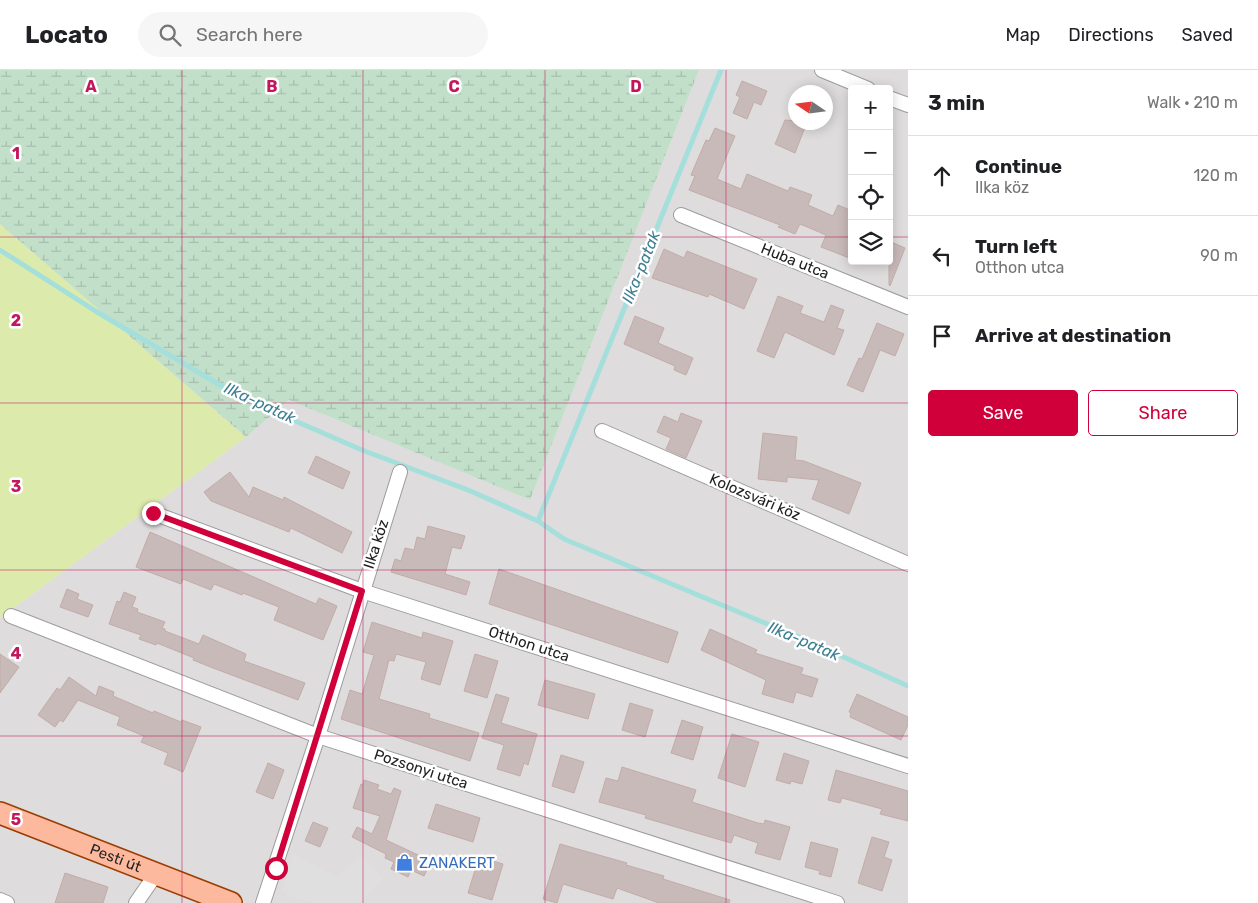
<!DOCTYPE html>
<html lang="en">
<head>
<meta charset="utf-8">
<style>
  :root { --surface:#fff; --page:#f6f6f6; --text:#202124; --muted:#757577; --line:#e0e0e0; --accent:#cf003a }
  body { margin:0; font-family:Rubik,sans-serif; background:var(--page); color:var(--text) }
  .controls { position:absolute; right:15px; top:15px; display:grid; overflow:hidden; border-radius:5px; box-shadow:0 2px 12px #0003 }
  .controls button { width:45px; height:45px; display:grid; place-items:center; padding:0; border:0; border-bottom:1px solid var(--line); background:var(--surface); color:var(--text); font:25px sans-serif }
  .compass { position:absolute; left:788px; top:15px; width:45px; height:45px; border-radius:50%; background:var(--surface); box-shadow:0 2px 12px #0003; rotate:283deg }
  .stop { position:absolute; width:15px; height:15px; margin:-11px; border:4px solid #cf003a; border-radius:50%; background:#fff }
  .stop.end { background:#cf003a; border-color:#fff; box-shadow:0 1px 5px #0008 }
  .list { margin:0; padding:0; list-style:none }
  h2 { display:flex; justify-content:space-between; align-items:center; height:65px; margin:0; padding:0 20px; font-size:21px }
  h2 small { font-size:16px; font-weight:400; color:var(--muted) }
  .list li { display:grid; grid-template-columns:32px 1fr auto; gap:15px; align-items:center; box-sizing:border-box; height:80px; padding:0 20px; border-top:1px solid var(--line) }
  .list b { display:block; font-size:19px; white-space:nowrap }
  .list p { margin:0; font-size:16px; white-space:nowrap; color:var(--muted) }
  .list em { font-size:16px; font-style:normal; color:var(--muted) }
  .actions { display:flex; gap:10px; padding:15px 20px }
  .actions a { flex:1; padding:11px 0; border:1px solid var(--accent); border-radius:5px; text-align:center; font-size:18px; color:var(--accent) }
  .actions .main { background:var(--accent); color:#fff }
  .icon { flex:none; width:28px; height:28px; fill:none; stroke:currentColor; stroke-width:2; stroke-linecap:round; stroke-linejoin:round }
  .map { position:relative; flex:none; width:908px; height:833px; overflow:hidden }
  header { display:flex; align-items:center; gap:30px; box-sizing:border-box; height:70px; padding:0 25px; background:var(--surface); border-bottom:1px solid var(--line) }
  header strong { font-size:24px }
  nav { display:flex; gap:28px; margin-inline-start:auto; font-size:18px }
  .search { width:350px; height:45px; background:var(--page); display:flex; align-items:center; gap:12px; box-sizing:border-box; padding:0 18px; border-radius:28px; color:var(--muted); font-size:19px }
  main { display:flex }
  aside { flex:1; background:var(--surface) }
  .map>svg:first-child { display:block }
</style>
</head>
<body>
<header>
<strong>Locato</strong>
<div class="search"><svg class="icon" aria-label="search" viewBox="0 0 24 24"><circle cx="10" cy="10" r="6"/><path d="M15 15l6 6"/></svg>Search here</div>
<nav><a>Map</a><a>Directions</a><a>Saved</a></nav>
</header>
<main>
<div class="map">
<svg width="908" height="833" viewBox="0 0 908 833">
  <defs>
    <pattern id="wetland-marsh" width="20" height="14" patternUnits="userSpaceOnUse" patternTransform="scale(1.25)"><rect width="20" height="14" fill="#c2dfca"/><path d="M1 5h8M5 5V1M11 12h8M15 12V8" fill="none" stroke="#a6bfad"/></pattern>
  </defs>
  <rect width="100%" height="100%" fill="#f0eae6"/>
  <!-- residential -->
  <path fill="#dedcdd" fill-rule="evenodd" d="M699,0H908V833H0V548L246,367L289,330L530,430ZM852,19H889V191H852ZM796,22H826V52H796Z"/>
  <!-- grass -->
  <path fill="#dcebab" d="M0,154L246,367L0,548Z"/>
  <!-- wetland -->
  <path fill="url(#wetland-marsh)" d="M0,0H699L530,430L289,330L246,367L0,154Z"/>
  <!-- parking -->
  <path fill="#dfdfdf" d="M293,784L337,806L361,786L384,808L360,833H312L287,826L282,819Z"/>
  <g fill="none" stroke-linecap="round" stroke-linejoin="round">
    <!-- stream -->
    <g stroke="#a5dfdb" stroke-width="5">
      <path d="M0,180L97,242L240,327L362,380L468,420L538,451L564,469L808,571L908,616"/>
      <path d="M538,451L721,0"/>
    </g>
  </g>
  <!-- building -->
  <g fill="#c8bab9" stroke="#c2aca8">
    <path d="M742,11L767,21L761,35L754,32L747,49L733,43L740,27L736,25Z"/>
    <path d="M785,50L807,52L795,83L775,74Z"/>
    <path d="M715,58L735,66L717,109L741,119L747,104L788,121L790,117L812,125L808,135L833,146L838,135L852,141V189L821,177L826,165L800,154L795,164L778,157L780,155L689,120L695,106L691,105L706,70L709,71Z"/>
    <path d="M889,171L905,178L890,216L889,215Z"/>
    <path d="M664,179L684,188L687,181L757,209L744,239L709,224L708,227L652,208Z"/>
    <path d="M778,226L803,236L800,243L824,252L831,235L844,240L837,258L844,260L834,285L785,262L774,288L757,281Z"/>
    <path d="M635,246L664,258L658,273L693,288L686,305L674,300L675,296L624,274Z"/>
    <path d="M877,253L904,264L895,286L880,280L863,322L847,315L859,288L862,289Z"/>
    <path d="M681,343L702,351L686,388L666,379L671,368L657,362L664,346L678,352Z"/>
    <path d="M763,363L797,367L795,390L804,391L861,413L849,444L812,429L819,410L787,407V412L758,409Z"/>
    <path d="M316,386L350,402L343,419L308,403Z"/>
    <path d="M230,402L249,427L253,417L283,430L284,427L352,462L342,483L291,458L289,462L211,431L204,422Z"/>
    <path d="M428,456L465,466L461,479L452,477L445,504L470,512L466,525L391,502L395,489L401,491L405,478L414,480L417,467L425,469Z"/>
    <path d="M150,462L316,534L319,528L337,536L323,570L274,550L279,537L243,523L242,525L214,514L211,520L183,509L181,514L136,497Z"/>
    <path d="M499,499L678,562L668,593L489,534Z"/>
    <path d="M67,519L79,524L77,529L93,535L88,547L60,537Z"/>
    <path d="M124,522L136,527L132,537L138,539L137,542L165,552L162,558L165,559V561L199,574L203,565L246,584L244,591L305,613L298,630L213,598L193,590L194,588L157,573L156,575L139,569L141,565L109,554L117,531L120,532Z"/>
    <path d="M372,552L422,568L423,562L453,571L440,615L421,609L426,592L396,584L394,591L389,590L379,629L430,644L429,648L479,663L470,691L341,649L350,620L362,624L374,585L363,582Z"/>
    <path d="M710,559L757,580L755,583L803,598L801,604L818,609L812,627L796,622L793,633L762,624L766,610L701,580Z"/>
    <path d="M0,584L19,597L0,623Z"/>
    <path d="M475,584L498,591L487,628L464,621Z"/>
    <path d="M69,607L96,626L99,616L114,622L113,626L153,643L154,641L181,652L182,650L201,657L183,702L164,694L168,683L141,672L144,666L117,655L120,647L78,630L63,652L60,650L55,657L38,645L57,618L60,620Z"/>
    <path d="M545,610L595,624L588,649L538,635Z"/>
    <path d="M496,624L509,628L501,653L537,664L528,695L524,693L520,706L497,699L504,675L482,668Z"/>
    <path d="M857,624L908,647V655L901,670L850,647L851,643L849,642Z"/>
    <path d="M630,633L653,640L645,667L622,660Z"/>
    <path d="M682,650L703,657L693,690L671,683Z"/>
    <path d="M732,664L759,672L745,717L718,708Z"/>
    <path d="M784,683L809,691L802,714L791,711L790,714L776,710Z"/>
    <path d="M561,685L584,692L574,723L552,716Z"/>
    <path d="M268,693L284,700L273,729L256,722Z"/>
    <path d="M622,697L696,720L692,732L758,753L764,754L765,750L790,757L780,790L755,783L758,773L734,765L731,773L645,748L646,745L599,732L606,708L618,711Z"/>
    <path d="M836,700L908,721V751L880,744L882,739L842,728L840,733L828,730Z"/>
    <path d="M364,710L379,715L377,719L391,724L394,718L401,721L386,770L431,791L424,806L411,800L408,807L391,799L394,792L385,788L386,784L352,767L357,757L372,764L380,746L353,738L361,714L363,715Z"/>
    <path d="M436,734L480,748L473,772L428,758Z"/>
    <path d="M313,752L328,758L320,777L305,771Z"/>
    <path d="M872,767L889,772L884,787L892,790L882,821L858,813Z"/>
    <path d="M811,772L838,779L831,807L819,804L820,801L805,797Z"/>
    <path d="M560,774L627,793L626,795L664,806L663,809L730,830L729,833H659L617,818L613,829L563,814L557,833L543,829Z"/>
    <path d="M479,787L503,794L492,830L468,823Z"/>
    <path d="M65,803L108,817L103,833H55Z"/>
  </g>
  <g fill="none" stroke-linecap="round" stroke-linejoin="round">
    <defs>
      <g id="street">
        <path d="M822,0L868,19"/>
        <path d="M889,28L908,35"/>
        <path d="M681,145L908,237"/>
        <path d="M602,361L908,494"/>
        <path d="M153,443L362,521L908,696"/>
        <path d="M11,546L318,666L837,833"/>
        <path d="M0,830L7,833"/>
        <path d="M136,833L156,804"/>
        <path d="M263,833L318,666L400,402"/>
      </g>
      <g id="primary">
        <path id="s1" d="M0,743L231,833"/>
      </g>
    </defs>
    <!-- street casing -->
    <use href="#street" stroke="#9c9c9c" stroke-width="16"/>
    <!-- primary casing -->
    <use href="#primary" stroke="#9b3c00" stroke-width="24"/>
    <!-- street -->
    <use href="#street" stroke="#fff" stroke-width="14"/>
    <!-- primary -->
    <use href="#primary" stroke="#fdb99e" stroke-width="21"/>
  </g>
  <g fill="none" stroke-linecap="round" stroke-linejoin="round">
    <!-- route -->
    <path stroke="#cf003a" stroke-width="6" d="M153,443L362,521L276,798"/>
  </g>
  <!-- grid -->
  <path fill="none" stroke="#c2185b" stroke-width="1" stroke-opacity="0.55" d="M182,0V833M363,0V833M545,0V833M726,0V833M0,167H852M889,167H908M0,333H908M0,500H908M0,666H908"/>
  <!-- icons -->
  <defs>
    <symbol id="shop-bare" viewBox="-9 -9 18 18"><path d="M-5-2.5h2.3a2.7 3.5 0 0 1 5.4 0H5L5.5 6h-11ZM-1.5-2.5h3a1.5 2.3 0 0 0-3 0Z" fill="#3f7fe0" stroke="#fff" stroke-width="2.5" paint-order="stroke"/></symbol>
  </defs>
  <g fill-rule="evenodd">
    <use href="#shop-bare" x="392" y="780" width="25" height="25"/>
  </g>
  <g text-anchor="middle" dominant-baseline="central" stroke-width="5" stroke-linejoin="round" paint-order="stroke">
    <!-- street labels -->
    <g font-size="15" fill="#1f1f1f" stroke="#fff">
      <text transform="translate(795 191) rotate(22)">Huba utca</text>
      <text transform="translate(755 427) rotate(23)">Kolozsvári köz</text>
      <text transform="translate(376 474) rotate(-72)">Ilka köz</text>
      <text transform="translate(529 574) rotate(18)">Otthon utca</text>
      <text transform="translate(421 699) rotate(18)">Pozsonyi utca</text>
      <text stroke="none"><textPath href="#s1" startOffset="124">Pesti út</textPath></text>
    </g>
    <!-- shop labels -->
    <g font-size="15" fill="#366cbe" stroke="#fff" text-anchor="start">
      <text x="419" y="793">ZANAKERT</text>
    </g>
    <!-- water labels -->
    <g font-size="16" font-style="italic" fill="#3e7f92" stroke="#fff">
      <text transform="translate(641 197) rotate(-68)">Ilka-patak</text>
      <text transform="translate(260 333) rotate(25)">Ilka-patak</text>
      <text transform="translate(804 571) rotate(23)">Ilka-patak</text>
    </g>
  </g>
  <g font-size="16" text-anchor="middle" font-weight="bold" fill="#c2185b" stroke="#fff" stroke-width="5" stroke-linejoin="round" paint-order="stroke">
    <text x="91" y="22">A</text>
    <text x="272" y="22">B</text>
    <text x="454" y="22">C</text>
    <text x="636" y="22">D</text>
    <text x="16" y="89">1</text>
    <text x="16" y="256">2</text>
    <text x="16" y="422">3</text>
    <text x="16" y="589">4</text>
    <text x="16" y="755">5</text>
  </g>
</svg>
<div class="controls">
<button>+</button>
<button>−</button>
<button><svg class="icon" aria-label="locate" viewBox="0 0 24 24"><circle cx="12" cy="12" r="6"/><path d="M12 2v4M12 18v4M2 12h4M18 12h4"/></svg></button>
<button><svg class="icon" aria-label="layers" viewBox="0 0 24 24"><path d="M12 4l9 5-9 5-9-5zM3 14l9 5 9-5"/></svg></button>
</div>
<svg class="compass" viewBox="-18 -18 36 36"><path d="M0-13l5 13h-10z" fill="#e53935"/><path d="M0 13l5-13h-10z" fill="#757577"/></svg>
<div class="stop" style="left:276px;top:798px"></div>
<div class="stop end" style="left:153px;top:443px"></div>
</div>
<aside>
<h2>3 min<small>Walk · 210 m</small></h2>
<ul class="list">
<li><svg class="icon" aria-label="ahead" viewBox="0 0 24 24"><path d="M12 20V5M6 11l6-6 6 6"/></svg><div><b>Continue</b><p>Ilka köz</p></div><em>120 m</em></li>
<li><svg class="icon" aria-label="left" viewBox="0 0 24 24"><path d="M17 20v-9H6M10 6l-5 5 5 5"/></svg><div><b>Turn left</b><p>Otthon utca</p></div><em>90 m</em></li>
<li><svg class="icon" aria-label="arrive" viewBox="0 0 24 24"><path d="M6 21V4h12l-3 4 3 4H6"/></svg><div><b>Arrive at destination</b></div></li>
</ul>
<div class="actions"><a class="main">Save</a><a>Share</a></div>
</aside>
</main>
</body>
</html>
